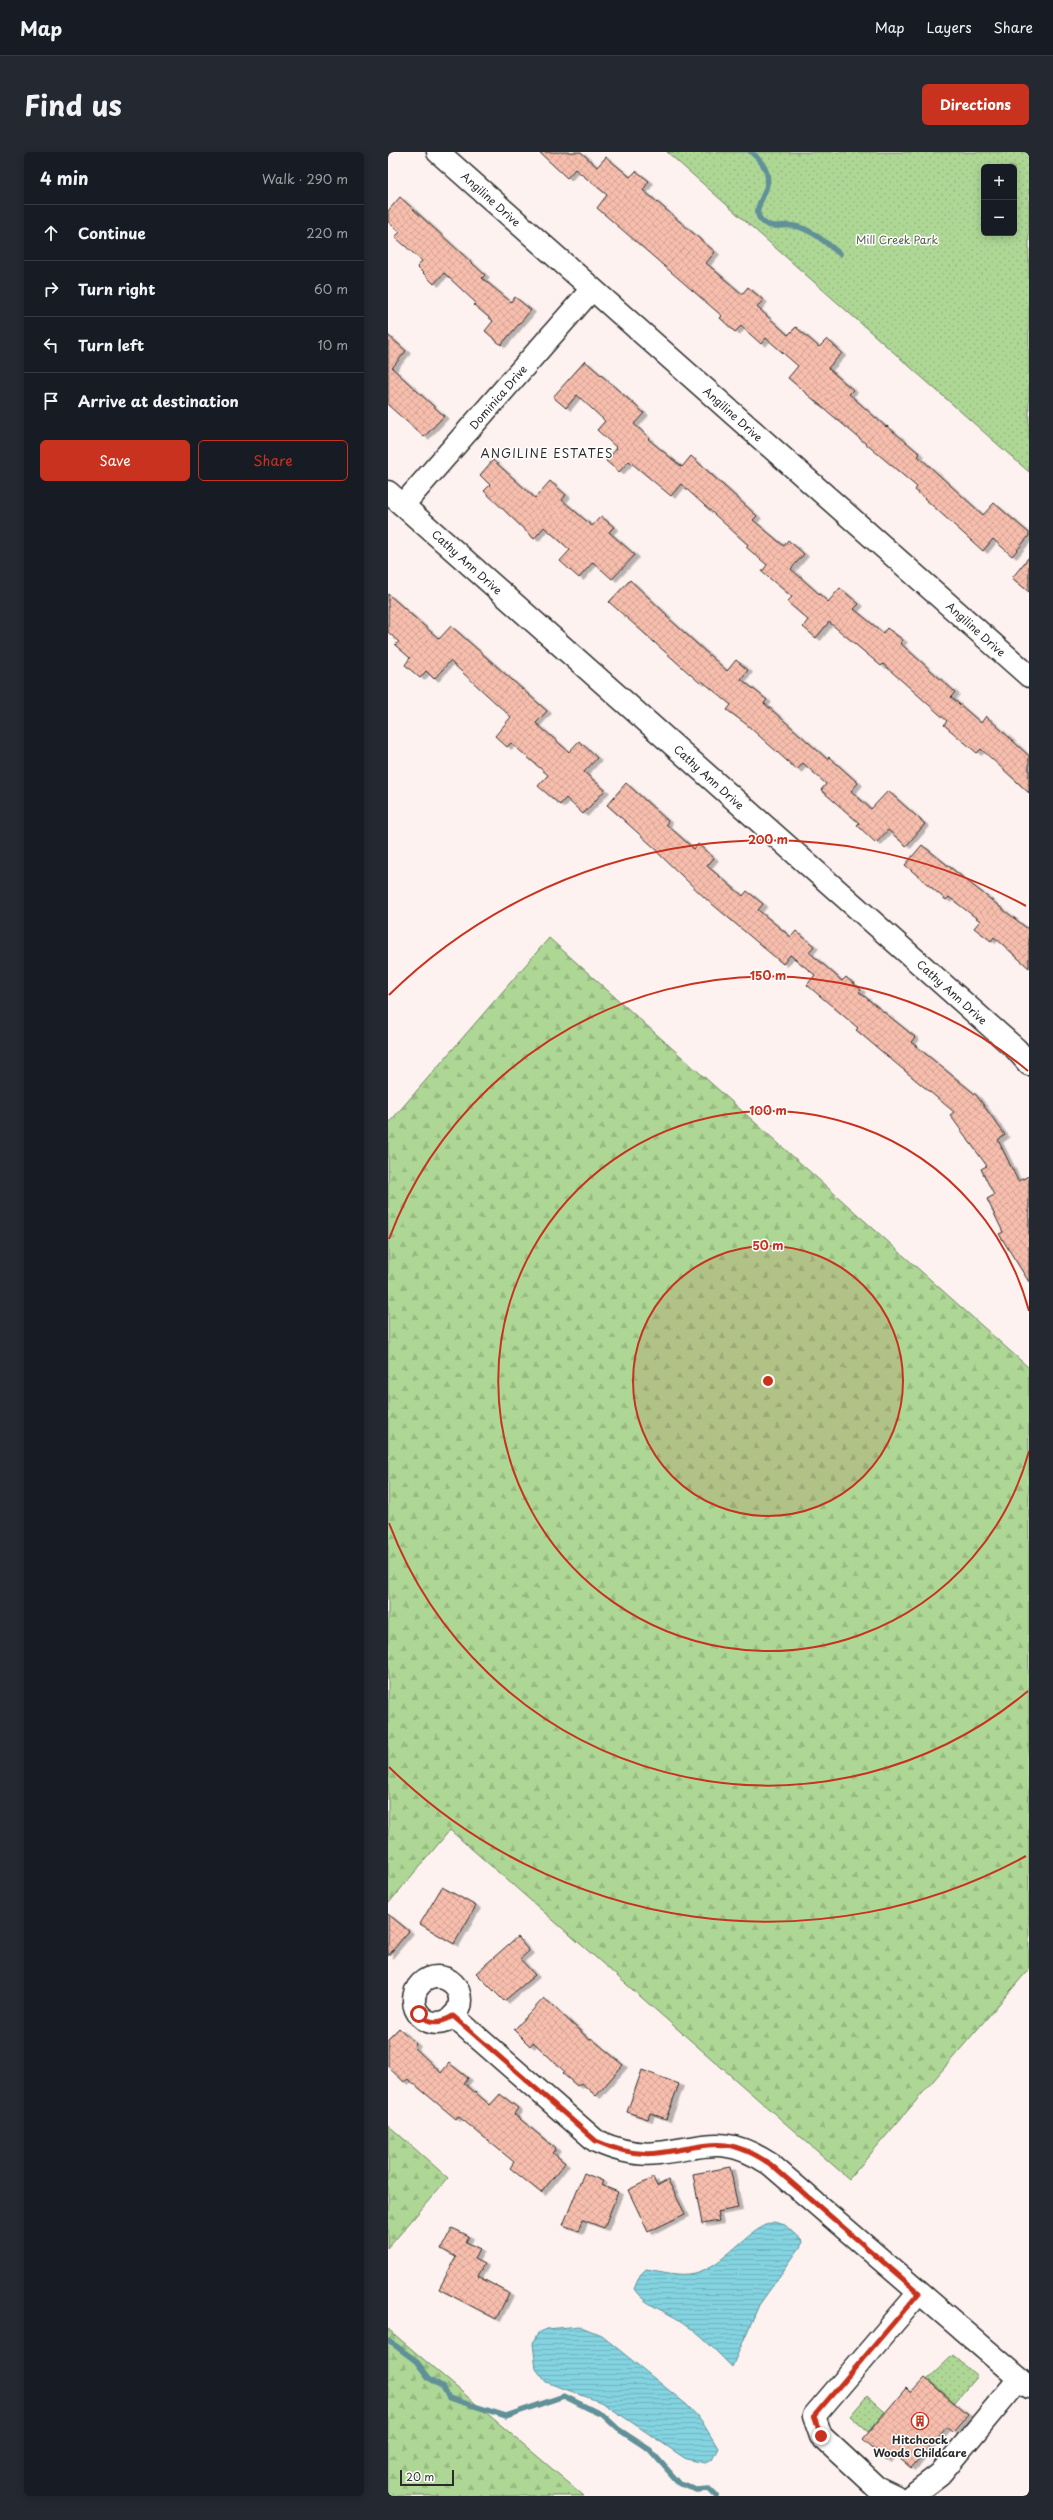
<!DOCTYPE html>
<html lang="en">
<head>
<meta charset="utf-8">
<style>
  :root { --surface:#171b24; --page:#242831; --text:#f1f3f6; --muted:#9ea1a6; --line:#363941; --accent:#c8321e }
  body { margin:0; font-family:"Playpen Sans",sans-serif; background:var(--page); color:var(--text) }
  .controls { position:absolute; right:12px; top:12px; display:grid; overflow:hidden; border-radius:6px; box-shadow:0 2px 10px #0003 }
  .controls button { width:36px; height:36px; display:grid; place-items:center; padding:0; border:0; border-bottom:1px solid var(--line); background:var(--surface); color:var(--text); font:20px sans-serif }
  .scale { position:absolute; left:12px; bottom:10px; width:54px; box-sizing:border-box; padding-left:4px; border:2px solid #2b2b2b; border-top:0; font-size:11px; line-height:14px; white-space:nowrap; color:#2b2b2b; -webkit-text-stroke:3px #fff; paint-order:stroke }
  .stop { position:absolute; width:12px; height:12px; margin:-9px; border:3px solid #c8321e; border-radius:50%; background:#fff }
  .stop.end { background:#c8321e; border-color:#fff; box-shadow:0 1px 4px #0008 }
  .list { margin:0; padding:0; list-style:none }
  h2 { display:flex; justify-content:space-between; align-items:center; height:52px; margin:0; padding:0 16px; font-size:17px }
  h2 small { font-size:13px; font-weight:400; color:var(--muted) }
  .list li { display:grid; grid-template-columns:26px 1fr auto; gap:12px; align-items:center; box-sizing:border-box; height:56px; padding:0 16px; border-top:1px solid var(--line) }
  .list b { display:block; font-size:15px; white-space:nowrap }
  .list em { font-size:13px; font-style:normal; color:var(--muted) }
  .actions { display:flex; gap:8px; padding:12px 16px }
  .actions a { flex:1; padding:9px 0; border:1px solid var(--accent); border-radius:6px; text-align:center; font-size:14px; color:var(--accent) }
  .actions .main { background:var(--accent); color:#fff }
  .icon { flex:none; width:22px; height:22px; fill:none; stroke:currentColor; stroke-width:2; stroke-linecap:round; stroke-linejoin:round }
  .map { position:relative; flex:none; width:641px; height:2344px; overflow:hidden; border-radius:6px }
  header { display:flex; align-items:center; gap:24px; box-sizing:border-box; height:56px; padding:0 20px; background:var(--surface); border-bottom:1px solid var(--line) }
  header strong { font-size:19px }
  nav { display:flex; gap:22px; margin-inline-start:auto; font-size:14px }
  .intro { display:flex; align-items:center; justify-content:space-between; box-sizing:border-box; height:96px; padding:0 24px }
  h1 { margin:0; font-size:28px }
  .button { padding:10px 18px; border-radius:6px; background:var(--accent); color:#fff; font-size:14px; font-weight:700 }
  main { display:flex; gap:24px; padding:0 24px }
  aside { flex:1; background:var(--surface); border-radius:6px; box-shadow:0 2px 10px #0003 }
  .map>svg:first-child { display:block }
</style>
</head>
<body>
<header>
<strong>Map</strong>
<nav><a>Map</a><a>Layers</a><a>Share</a></nav>
</header>
<div class="intro"><h1>Find us</h1><a class="button">Directions</a></div>
<main>
<aside>
<h2>4 min<small>Walk · 290 m</small></h2>
<ul class="list">
<li><svg class="icon" aria-label="ahead" viewBox="0 0 24 24"><path d="M12 20V5M6 11l6-6 6 6"/></svg><div><b>Continue</b></div><em>220 m</em></li>
<li><svg class="icon" aria-label="right" viewBox="0 0 24 24"><path d="M7 20v-9h11M14 6l5 5-5 5"/></svg><div><b>Turn right</b></div><em>60 m</em></li>
<li><svg class="icon" aria-label="left" viewBox="0 0 24 24"><path d="M17 20v-9H6M10 6l-5 5 5 5"/></svg><div><b>Turn left</b></div><em>10 m</em></li>
<li><svg class="icon" aria-label="arrive" viewBox="0 0 24 24"><path d="M6 21V4h12l-3 4 3 4H6"/></svg><div><b>Arrive at destination</b></div></li>
</ul>
<div class="actions"><a class="main">Save</a><a>Share</a></div>
</aside>
<div class="map">
<svg width="641" height="2344" viewBox="0 0 641 2344">
  <defs>
    <pattern id="forest-firs" width="22" height="20" patternUnits="userSpaceOnUse"><rect width="22" height="20" fill="#aed795"/><path d="M5 1l3.5 6h-7zM16 11l3.5 6h-7z" fill="#96b981"/></pattern>
    <pattern id="park-dots" width="8" height="8" patternUnits="userSpaceOnUse"><rect width="8" height="8" fill="#aed795"/><path d="M2 2h.1M6 6h.1" fill="none" stroke="#96b981" stroke-width="1.8" stroke-linecap="round"/></pattern>
    <pattern id="water-rules" width="6" height="5" patternUnits="userSpaceOnUse"><rect width="6" height="5" fill="#83d3e0"/><path d="M0 2.5h6" fill="none" stroke="#71b5c0"/></pattern>
    <pattern id="building-cross-hatch" width="8" height="8" patternUnits="userSpaceOnUse"><rect width="8" height="8" fill="#f7bead"/><path d="M0 0l8 8M0 8l8-8" fill="none" stroke="#d4a395"/></pattern>
    <filter id="shadow"><feDropShadow dx="4.5" dy="2.5" stdDeviation="0" flood-color="#0004"/></filter>
  </defs>
  <rect width="100%" height="100%" fill="#fdf2ef"/>
  <filter id="ink" filterUnits="userSpaceOnUse"><feTurbulence type="fractalNoise" baseFrequency=".025" numOctaves="2"/><feDisplacementMap in="SourceGraphic" scale="8" xChannelSelector="R" yChannelSelector="G"/><feConvolveMatrix kernelMatrix="1 2 1 2 8 2 1 2 1" color-interpolation-filters="sRGB"/></filter>
  <g filter="url(#ink)">
    <!-- forest -->
    <g fill="url(#forest-firs)" stroke="#6c8160">
      <path d="M161,786L641,1216V1817L461,2027L62,1678L0,1752V972Z"/>
      <path d="M0,1973L60,2026L0,2096Z"/>
      <path d="M0,2177L196,2344H0Z"/>
    </g>
    <!-- park -->
    <g fill="url(#park-dots)" stroke="#6c8160" fill-rule="evenodd">
      <path d="M279,0H641V320ZM596,15H626V81H596Z"/>
      <path d="M565,2203L589,2224L566,2251L539,2228Z"/>
      <path d="M479,2244L497,2260L480,2280L462,2264Z"/>
    </g>
    <!-- water -->
    <g fill="url(#water-rules)" stroke="#609098">
      <path d="M386,2070L397,2073L414,2089L413,2094L371,2153L344,2215C328,2199 313,2183 294,2170C277,2158 257,2154 246,2137L252,2123L258,2117C273,2119 292,2125 307,2121C338,2113 356,2079 386,2070Z"/>
      <path d="M191,2174L213,2183L299,2253L313,2268L330,2296L324,2308L317,2311L298,2307L215,2251L158,2230L148,2217L145,2191L150,2181L159,2177Z"/>
    </g>
    <g fill="none" stroke-linecap="round" stroke-linejoin="round">
      <!-- stream -->
      <g stroke="#609098" stroke-width="5.5">
        <path d="M363,0C403,33 356,51 374,69C382,78 395,72 406,74C423,76 439,92 452,102"/>
        <path d="M0,2188L28,2209L41,2226L55,2235L61,2246L118,2264L176,2244L216,2264L230,2277L262,2298L292,2332L309,2338L321,2337L328,2344"/>
      </g>
    </g>
    <!-- building -->
    <g fill="url(#building-cross-hatch)" stroke="#2b2b2b" filter="url(#shadow)">
      <path d="M151,0H193L209,15L218,5L242,25L248,19L261,29L255,38L327,100L318,111L354,142L360,135L375,148L369,155L400,183L408,175L431,195L439,187L454,201L440,216L465,238L461,242L498,275L499,274L532,302L530,304L595,363L606,351L641,381V384L624,404L605,387L595,399L527,338L529,335L400,226L410,214L378,186L373,192L353,174L347,180L332,166L334,164L209,56L219,43L187,17L179,26Z"/>
      <path d="M12,45L97,123L94,126L123,150L127,145L143,158L113,193L97,179L105,169L86,153L88,151L56,121L46,132L29,115L34,109L7,85L12,80L0,70V59Z"/>
      <path d="M0,183L18,199L4,216L56,264L36,285L0,253Z"/>
      <path d="M197,209L256,261L246,272L261,286L260,287L294,315L303,304L369,364L365,368L396,394L400,388L416,402L403,417L440,450L452,436L471,452L466,457L495,481L499,476L515,488L512,491L567,540L563,545L593,571L598,564L641,604V641L593,597L589,601L556,573L559,569L495,512L493,514L441,470L428,486L415,475L420,468L399,450L404,445L374,420L379,413L358,395L360,393L293,332L283,344L241,309L231,320L218,309L229,296L209,278L217,269L189,243L178,256L165,245Z"/>
      <path d="M105,308L147,346L162,329L178,343L174,348L204,374L213,364L226,375L221,380L247,403L224,427L205,410L191,426L172,409L182,398L156,375L146,387L96,339L102,333L92,323Z"/>
      <path d="M641,405V440L624,426Z"/>
      <path d="M242,428L279,463L278,464L339,519L348,508L360,518L353,527L379,548L376,551L439,607L441,605L470,631L463,639L483,657L500,639L537,672L518,694L500,678L488,691L469,673L471,671L433,638L438,632L415,611L409,618L358,572L339,558L343,553L314,529L312,531L221,450Z"/>
      <path d="M0,442L51,487L63,474L159,559L148,571L181,600L191,589L209,606L196,620L217,638L195,662L178,646L172,653L150,634L160,623L123,591L119,595L107,584L123,565L62,509L46,527L38,519L32,526L17,513L22,506L7,493L11,490L0,480Z"/>
      <path d="M238,631L280,669L278,672L306,697L310,692L326,706L319,714L355,744L359,739L375,752L370,758L403,785L408,779L426,794L421,800L454,829L458,825L473,838L471,840L527,885L523,890L588,943L617,983L610,988L630,1029L641,1024V1130L611,1082L615,1080L599,1047L606,1043L593,1017L599,1014L562,963L566,960L468,878L470,876L419,833L427,823L402,803L395,812L317,746L269,700L270,699L219,653Z"/>
      <path d="M534,693L641,778V816L606,785L603,789L586,776L592,769L561,745L558,748L517,713Z"/>
      <path d="M54,1735L88,1754L66,1792L32,1772Z"/>
      <path d="M0,1762L21,1779L0,1804Z"/>
      <path d="M129,1785L141,1799L132,1807L147,1823L116,1849L88,1821Z"/>
      <path d="M156,1846L202,1888L203,1886L235,1913L208,1944L193,1931L189,1934L174,1921L176,1919L145,1890L142,1894L126,1878Z"/>
      <path d="M11,1876L28,1892L26,1895L53,1921L61,1911L80,1926L76,1931L102,1953L112,1942L130,1956L126,1962L168,1997L165,2001L177,2011L153,2041L122,2016L126,2010L70,1964L68,1967L20,1927L16,1930L0,1915V1887Z"/>
      <path d="M254,1918L291,1932L278,1967L262,1961L260,1967L239,1960Z"/>
      <path d="M342,2015L350,2056L329,2060L331,2069L314,2072L305,2022Z"/>
      <path d="M196,2021L215,2029L213,2033L230,2040L216,2076L195,2068L191,2079L175,2073Z"/>
      <path d="M265,2026L269,2034L280,2028L297,2062L260,2080L240,2038Z"/>
      <path d="M64,2076L81,2084L78,2090L92,2097L86,2107L96,2112L89,2124L121,2141L108,2167L51,2137L68,2105L53,2097Z"/>
      <path d="M537,2226L580,2263L565,2280L559,2275L523,2316L505,2301L499,2308L475,2287L518,2236L523,2241Z"/>
    </g>
    <g fill="none" stroke-linecap="round" stroke-linejoin="round">
      <defs>
        <g id="minor">
          <path d="M50,0L641,524"/>
          <path d="M0,340L628,897L641,912"/>
          <path d="M15,353L204,137"/>
          <circle cx="49" cy="1848" r="23"/>
          <path d="M65,1864L208,1989C228,1998 248,2004 270,2001C319,1995 336,1982 382,2012L641,2235"/>
          <path d="M507,2344L488,2335L433,2284L426,2264L531,2141"/>
          <path d="M523,2344L552,2322L631,2227"/>
        </g>
      </defs>
      <!-- minor casing -->
      <use href="#minor" stroke="#2b2b2b" stroke-width="25"/>
      <!-- minor -->
      <use href="#minor" stroke="#fff" stroke-width="22"/>
    </g>
  </g>
  <g fill="none" stroke-linecap="round" stroke-linejoin="round" filter="url(#ink)">
    <!-- route -->
    <path stroke="#c8321e" stroke-width="5" d="M31,1862C42,1872 52,1872 65,1864L208,1989C228,1998 248,2004 270,2001C319,1995 336,1981 382,2012L531,2141L426,2264L433,2284"/>
  </g>
  <!-- distance rings -->
  <circle cx="380" cy="1229" r="135" fill="#c8321e" fill-opacity=".12"/>
  <g fill="none" stroke="#c8321e" stroke-width="2">
    <circle cx="380" cy="1229" r="135"/>
    <path d="M641 1299A270 270 0 1 1 641 1159"/>
    <path d="M640 1539A405 405 0 0 1 1 1371M1 1087A405 405 0 0 1 640 919"/>
    <path d="M638 1704A541 541 0 0 1 1 1615M1 843A541 541 0 0 1 638 754"/>
  </g>
  <!-- icons -->
  <defs>
    <symbol id="building-ring" viewBox="-11 -11 22 22"><circle r="9.5" fill="#fff" stroke="#c8321e" stroke-width="1.5"/><path d="M-4-6H4V6H1V3H-1V6H-4ZM-2.5-4.3h1.7v1.8h-1.7ZM.8-4.3h1.7v1.8H.8ZM-2.5-1h1.7V.8h-1.7ZM.8-1h1.7V.8H.8Z" fill="#c8321e"/></symbol>
  </defs>
  <g fill-rule="evenodd">
    <use href="#building-ring" x="522" y="2259" width="20" height="20"/>
  </g>
  <g text-anchor="middle" dominant-baseline="central" stroke-width="3" stroke-linejoin="round" paint-order="stroke">
    <!-- street labels -->
    <g font-size="11" fill="#2b2b2b" stroke="#fff">
      <text transform="translate(103 47) rotate(42)">Angiline Drive</text>
      <text transform="translate(110 245) rotate(-49)">Dominica Drive</text>
      <text transform="translate(345 262) rotate(42)">Angiline Drive</text>
      <text transform="translate(79 410) rotate(42)">Cathy Ann Drive</text>
      <text transform="translate(588 477) rotate(42)">Angiline Drive</text>
      <text transform="translate(321 625) rotate(42)">Cathy Ann Drive</text>
      <text transform="translate(564 840) rotate(42)">Cathy Ann Drive</text>
    </g>
    <!-- park labels -->
    <g font-size="11" fill="#525f4b" stroke="#fff">
      <text x="509" y="87">Mill Creek Park</text>
    </g>
    <!-- poi labels -->
    <g font-size="11" font-weight="bold" fill="#2b2b2b" stroke="#fff">
      <text x="532" y="2287">Hitchcock<tspan x="532" dy="13">Woods Childcare</tspan></text>
    </g>
    <!-- neighbourhood labels -->
    <g font-size="12" letter-spacing="1" fill="#2b2b2b" stroke="#fff">
      <text x="159" y="301">ANGILINE ESTATES</text>
    </g>
  </g>
  <circle cx="380" cy="1229" r="6" fill="#c8321e" stroke="#fff" stroke-width="2"/>
  <g font-size="12" text-anchor="middle" font-weight="bold" fill="#c8321e" stroke="#fff" stroke-width="3" stroke-linejoin="round" paint-order="stroke">
    <text x="380" y="692">200 m</text>
    <text x="380" y="828">150 m</text>
    <text x="380" y="963">100 m</text>
    <text x="380" y="1098">50 m</text>
  </g>
</svg>
<div class="controls">
<button>+</button>
<button>−</button>
</div>
<div class="scale">20 m</div>
<div class="stop" style="left:31px;top:1862px"></div>
<div class="stop end" style="left:433px;top:2284px"></div>
</div>
</main>
</body>
</html>
